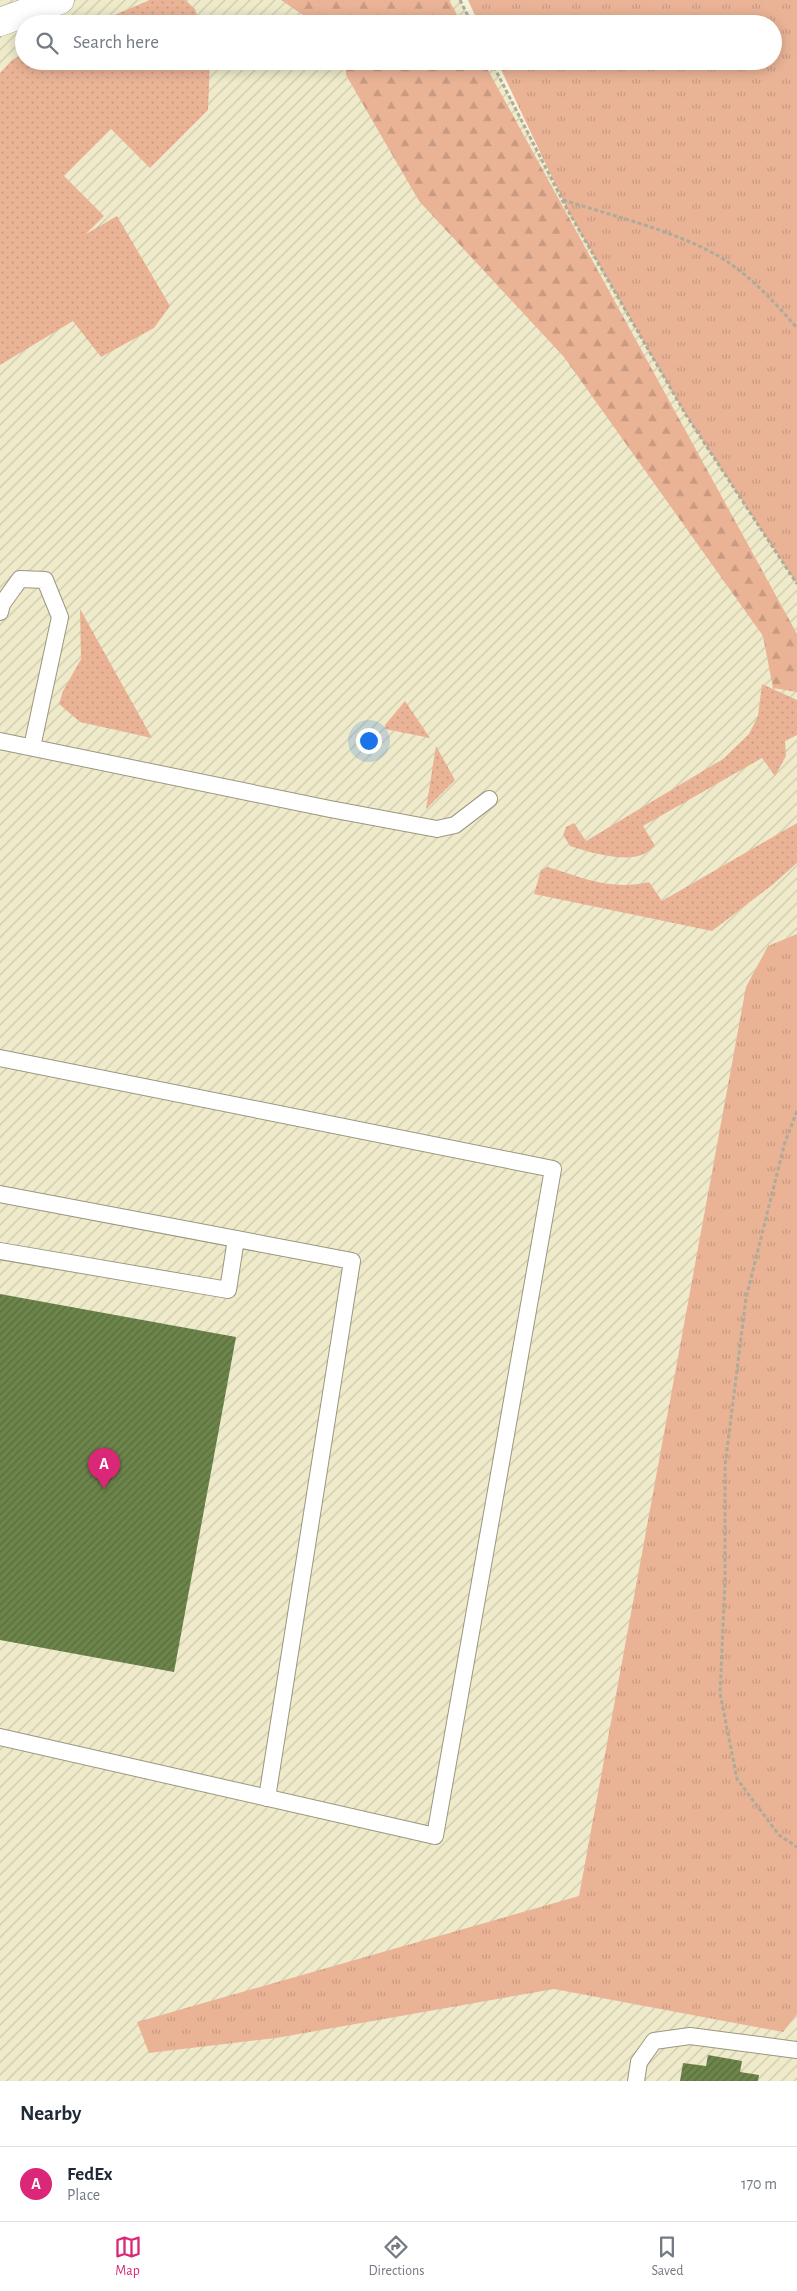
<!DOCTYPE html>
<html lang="en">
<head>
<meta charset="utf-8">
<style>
  :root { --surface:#fff; --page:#f6f6f7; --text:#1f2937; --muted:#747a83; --line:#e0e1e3; --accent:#db2777 }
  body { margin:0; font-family:"Alegreya Sans",sans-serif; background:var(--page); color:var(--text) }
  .you { position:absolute; left:368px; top:740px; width:18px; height:18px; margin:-12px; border:4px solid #fff; border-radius:50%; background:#1a73e8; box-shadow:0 0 0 8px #1a73e833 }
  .badge { display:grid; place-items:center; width:32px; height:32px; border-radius:50%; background:var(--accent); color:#fff; font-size:16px; font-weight:700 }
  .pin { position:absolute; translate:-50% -41px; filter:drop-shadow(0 1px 2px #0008) }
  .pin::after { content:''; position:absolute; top:26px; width:18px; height:15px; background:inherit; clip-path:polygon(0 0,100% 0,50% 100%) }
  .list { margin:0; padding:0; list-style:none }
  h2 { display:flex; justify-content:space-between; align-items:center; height:65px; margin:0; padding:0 20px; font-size:21px }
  h2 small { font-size:16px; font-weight:400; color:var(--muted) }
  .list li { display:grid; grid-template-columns:32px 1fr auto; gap:15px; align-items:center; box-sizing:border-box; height:75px; padding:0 20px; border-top:1px solid var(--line) }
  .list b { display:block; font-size:19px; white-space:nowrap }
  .list p { margin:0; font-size:16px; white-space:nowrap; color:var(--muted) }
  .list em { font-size:16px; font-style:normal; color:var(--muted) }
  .icon { flex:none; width:28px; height:28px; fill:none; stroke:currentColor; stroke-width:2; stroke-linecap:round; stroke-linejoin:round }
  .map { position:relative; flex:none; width:797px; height:2081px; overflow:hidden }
  .search { position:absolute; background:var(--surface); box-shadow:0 2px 12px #0003; left:15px; right:15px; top:15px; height:55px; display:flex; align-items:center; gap:12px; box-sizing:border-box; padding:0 18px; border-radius:28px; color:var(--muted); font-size:19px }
  .sheet { height:140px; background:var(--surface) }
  nav { display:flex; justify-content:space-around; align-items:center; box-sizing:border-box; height:70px; border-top:1px solid var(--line); background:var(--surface); font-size:14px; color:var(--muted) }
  nav a { display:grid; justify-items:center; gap:2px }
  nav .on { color:var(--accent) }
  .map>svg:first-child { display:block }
</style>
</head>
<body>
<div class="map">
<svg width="797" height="2081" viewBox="0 0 797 2081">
  <defs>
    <pattern id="industrial-furrows" width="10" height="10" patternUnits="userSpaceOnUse" patternTransform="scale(1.25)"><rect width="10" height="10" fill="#eeeaca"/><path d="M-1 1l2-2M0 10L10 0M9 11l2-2" fill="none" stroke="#cdc9ae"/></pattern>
    <pattern id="grass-dots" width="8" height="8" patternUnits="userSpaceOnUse" patternTransform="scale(1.25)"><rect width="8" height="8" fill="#eab396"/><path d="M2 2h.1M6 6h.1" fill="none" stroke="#c99a81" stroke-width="1.8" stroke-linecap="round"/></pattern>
    <pattern id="forest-firs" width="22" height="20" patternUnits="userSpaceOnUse" patternTransform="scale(1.25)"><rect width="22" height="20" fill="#eab396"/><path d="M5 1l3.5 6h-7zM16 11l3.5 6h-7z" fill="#c99a81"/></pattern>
    <pattern id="park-tufts" width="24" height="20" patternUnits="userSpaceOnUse" patternTransform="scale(1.25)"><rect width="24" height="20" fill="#eab396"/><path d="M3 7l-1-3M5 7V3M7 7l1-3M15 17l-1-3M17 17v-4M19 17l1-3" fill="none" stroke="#c99a81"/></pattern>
    <pattern id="building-hatch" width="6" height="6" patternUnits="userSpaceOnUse" patternTransform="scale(1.25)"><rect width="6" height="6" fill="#6d854b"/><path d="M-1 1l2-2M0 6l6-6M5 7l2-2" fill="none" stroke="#5a6d3f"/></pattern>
  </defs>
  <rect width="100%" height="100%" fill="#f6f3db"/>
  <!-- industrial -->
  <path fill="url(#industrial-furrows)" d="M0,0H460L472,24H24V61H491L567,209L797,581V2081H0Z"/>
  <!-- grass -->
  <g fill="url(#grass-dots)">
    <path d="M150,0H185L195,9L200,24H93Z"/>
    <path d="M24,54V61H210L208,110L150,168L111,129L64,176L104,216L86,234L117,216L170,306L154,328L101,357L73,321L0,365V73L12,60Z"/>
    <path d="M80,609L152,738L80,722L59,704L63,691L81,659Z"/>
    <path d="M762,684L797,700V735L785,741L786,756L775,776L762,758L643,826L655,846C650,850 644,855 638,856C619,861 588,852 570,846L563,835L566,827L574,823L586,841L723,759L749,734L758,716Z"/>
    <path d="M405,701L430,738L385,729V725Z"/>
    <path d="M436,746L455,780L426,809Z"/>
    <path d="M797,823V863L771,886L712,931L534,894L541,870L548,867C583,878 612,891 649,882L662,901Z"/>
  </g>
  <!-- forest -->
  <g fill="url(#forest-firs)">
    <path d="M281,0H449L462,24H316Z"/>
    <path d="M346,61H483L797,634V692L773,688L763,636L564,357L419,201L346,75Z"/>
  </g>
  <!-- park -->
  <g fill="url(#park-tufts)">
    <path d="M468,0H797V584L686,415L567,209L497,61H773V24H479Z"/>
    <path d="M797,934V2014L783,2032L554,1989L276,2038L149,2053L137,2022L579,1896L746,987L768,946Z"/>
  </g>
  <!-- building -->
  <g fill="url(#building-hatch)">
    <path d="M0,1294L236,1337L174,1672L0,1640Z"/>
    <path d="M708,2055L742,2061L740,2072L759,2075L758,2081H680L683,2063L706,2066Z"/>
  </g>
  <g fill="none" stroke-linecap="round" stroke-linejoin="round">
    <defs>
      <g id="service">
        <path d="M0,612L2,604L20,579L45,580L60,617L32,747"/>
        <path d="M0,741L330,809L437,829L455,825L489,799"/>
        <path d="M0,1058L553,1169L435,1836L0,1737"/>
        <path d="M0,1194L352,1261L267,1798"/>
        <path d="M0,1251L228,1290L236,1239"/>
        <path d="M636,2081L639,2062L654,2041L690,2036L797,2050"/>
      </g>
      <path id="tertiary" d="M0,22L60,0"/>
    </defs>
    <!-- service casing -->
    <use href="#service" stroke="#9a9781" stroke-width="18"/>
    <!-- tertiary casing -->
    <use href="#tertiary" stroke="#9a9781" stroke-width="29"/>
    <!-- path -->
    <g stroke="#adab99" stroke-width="3" stroke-dasharray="4 2.5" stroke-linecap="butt">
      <path d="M460,0L472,24"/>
      <path d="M491,61L567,209L686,415L797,584"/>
      <path d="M563,200C613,216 665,228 711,252C744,269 773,300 797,328"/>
      <path d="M797,1111L785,1142L746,1298L725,1466V1582L720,1693L737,1779L779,1835L797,1847"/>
    </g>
    <!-- service -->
    <use href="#service" stroke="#fff" stroke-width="16"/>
    <!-- tertiary -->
    <use href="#tertiary" stroke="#fff" stroke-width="28"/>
  </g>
</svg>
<div class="you"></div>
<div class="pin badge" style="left:104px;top:1489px">A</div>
<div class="search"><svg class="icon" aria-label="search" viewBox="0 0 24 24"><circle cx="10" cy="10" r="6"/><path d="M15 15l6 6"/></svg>Search here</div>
</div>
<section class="sheet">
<h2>Nearby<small></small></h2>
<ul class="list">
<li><span class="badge">A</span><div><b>FedEx</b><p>Place</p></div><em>170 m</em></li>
</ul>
</section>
<nav>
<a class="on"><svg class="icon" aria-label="map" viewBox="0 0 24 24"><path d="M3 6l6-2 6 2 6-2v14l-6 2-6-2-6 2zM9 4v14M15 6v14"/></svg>Map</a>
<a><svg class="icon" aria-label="directions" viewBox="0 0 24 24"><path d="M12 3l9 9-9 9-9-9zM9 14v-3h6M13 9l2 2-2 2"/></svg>Directions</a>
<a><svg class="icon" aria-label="saved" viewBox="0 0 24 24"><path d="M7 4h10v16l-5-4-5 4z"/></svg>Saved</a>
</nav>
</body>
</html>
